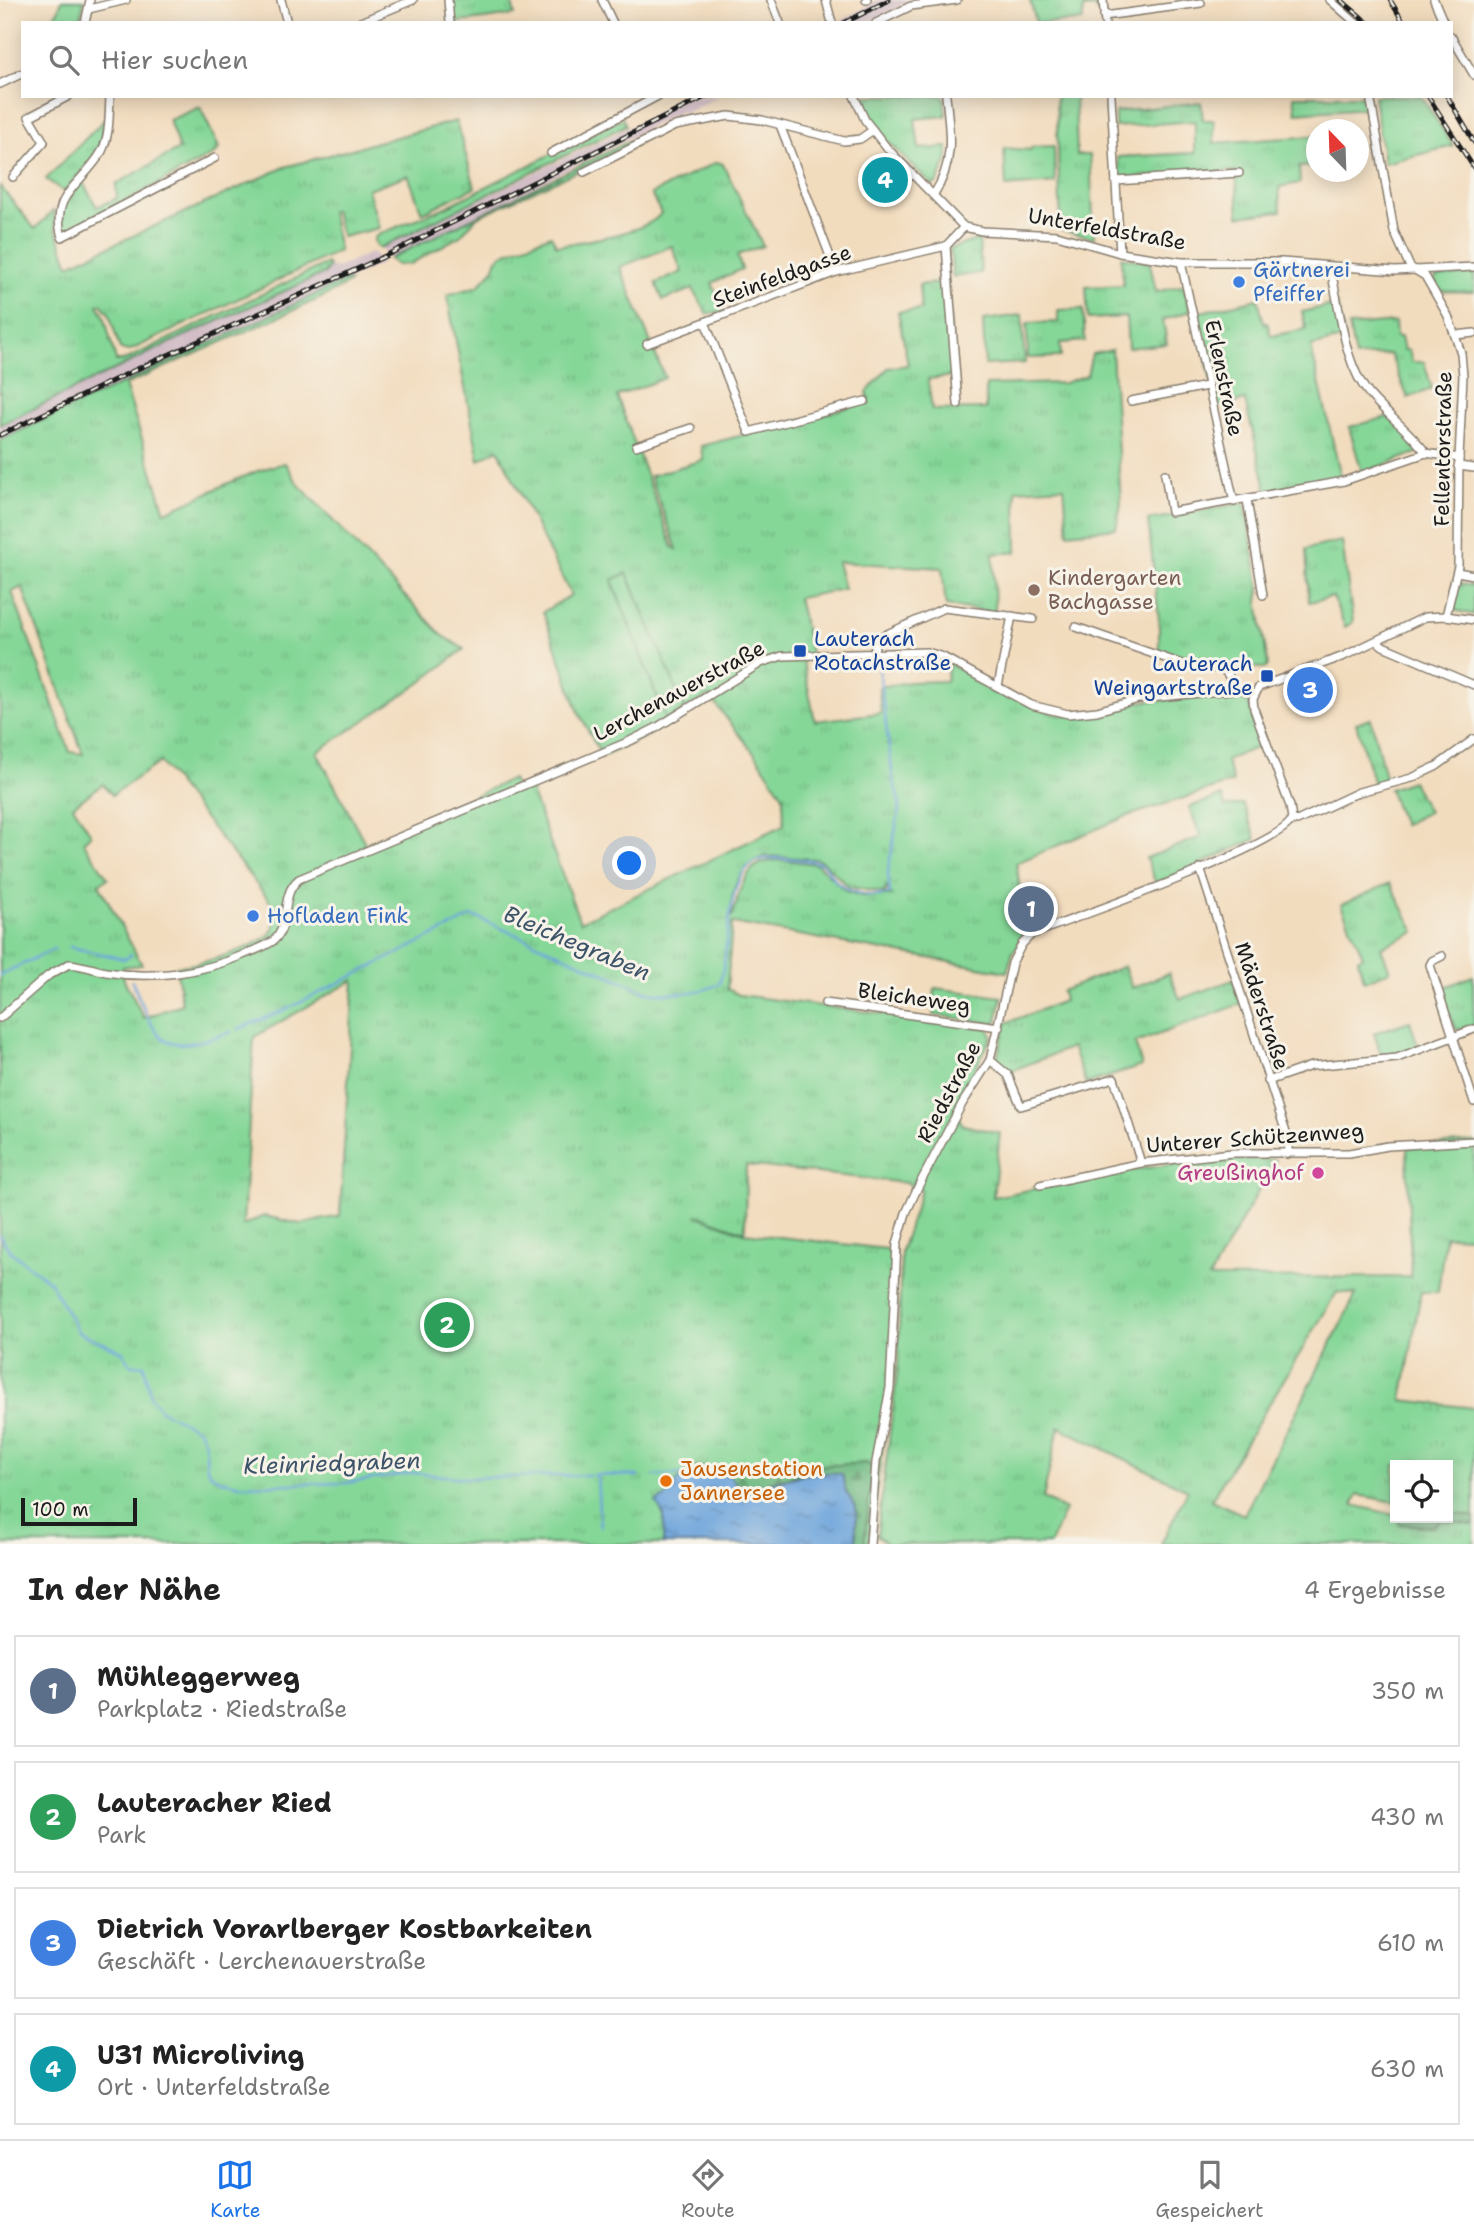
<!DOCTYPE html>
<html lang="de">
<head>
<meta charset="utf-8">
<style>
  :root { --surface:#fff; --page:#f2f2f2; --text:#222; --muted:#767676; --line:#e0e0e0; --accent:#1a73e8 }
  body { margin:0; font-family:"Shantell Sans",sans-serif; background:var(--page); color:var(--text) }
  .controls { position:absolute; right:21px; bottom:21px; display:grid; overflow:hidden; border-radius:0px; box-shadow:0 4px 18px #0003 }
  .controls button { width:63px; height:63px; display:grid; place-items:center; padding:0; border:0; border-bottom:2px solid var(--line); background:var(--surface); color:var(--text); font:35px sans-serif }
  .compass { position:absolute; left:1306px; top:119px; width:63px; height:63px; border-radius:50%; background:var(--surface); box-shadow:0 4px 18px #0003; rotate:337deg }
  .scale { position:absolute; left:21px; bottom:18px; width:116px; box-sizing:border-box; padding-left:7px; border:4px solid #1c1c1c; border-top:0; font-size:19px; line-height:24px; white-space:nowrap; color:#1c1c1c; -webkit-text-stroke:5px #f7f3e8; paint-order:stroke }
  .you { position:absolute; left:630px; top:864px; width:24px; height:24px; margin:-18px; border:5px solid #fff; border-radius:50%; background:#1a73e8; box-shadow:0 0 0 10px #1a73e833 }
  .badge { display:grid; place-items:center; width:46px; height:46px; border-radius:50%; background:var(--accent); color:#fff; font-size:23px; font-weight:700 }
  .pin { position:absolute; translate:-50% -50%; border:4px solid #fff; box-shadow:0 2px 7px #0006 }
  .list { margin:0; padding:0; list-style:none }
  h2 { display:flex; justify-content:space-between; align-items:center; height:91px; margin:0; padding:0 28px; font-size:30px }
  h2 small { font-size:23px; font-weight:400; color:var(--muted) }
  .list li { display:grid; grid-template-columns:46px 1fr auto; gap:21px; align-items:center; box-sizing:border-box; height:112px; margin:0 14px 14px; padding:0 14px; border:2px solid var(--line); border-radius:0px }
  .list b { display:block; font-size:26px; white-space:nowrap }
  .list p { margin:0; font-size:23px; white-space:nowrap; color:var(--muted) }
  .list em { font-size:23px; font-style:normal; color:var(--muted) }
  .icon { flex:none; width:38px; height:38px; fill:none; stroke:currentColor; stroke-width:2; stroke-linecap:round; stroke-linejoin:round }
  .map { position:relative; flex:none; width:1474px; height:1544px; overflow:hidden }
  .search { position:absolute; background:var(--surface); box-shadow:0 4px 18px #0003; left:21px; right:21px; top:21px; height:77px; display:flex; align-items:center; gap:18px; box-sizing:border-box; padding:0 24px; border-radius:0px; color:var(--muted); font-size:26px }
  .sheet { height:595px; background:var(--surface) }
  nav { display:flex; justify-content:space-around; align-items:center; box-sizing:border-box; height:98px; border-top:2px solid var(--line); background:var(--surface); font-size:19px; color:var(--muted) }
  nav a { display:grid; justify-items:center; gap:4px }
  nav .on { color:var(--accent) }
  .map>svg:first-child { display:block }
</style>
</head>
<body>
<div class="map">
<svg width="1474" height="1544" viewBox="0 0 1474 1544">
  <defs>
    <pattern id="grass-tufts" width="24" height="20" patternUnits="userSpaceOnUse" patternTransform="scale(1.75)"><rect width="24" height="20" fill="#85d798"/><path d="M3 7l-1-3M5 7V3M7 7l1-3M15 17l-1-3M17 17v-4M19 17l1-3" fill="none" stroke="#72b882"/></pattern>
    <pattern id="forest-firs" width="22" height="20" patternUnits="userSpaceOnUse" patternTransform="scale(1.75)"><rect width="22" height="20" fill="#6cb880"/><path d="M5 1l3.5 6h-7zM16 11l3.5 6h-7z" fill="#589568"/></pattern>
    <pattern id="water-ripples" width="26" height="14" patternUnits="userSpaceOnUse" patternTransform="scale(1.75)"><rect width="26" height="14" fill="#6ea5dc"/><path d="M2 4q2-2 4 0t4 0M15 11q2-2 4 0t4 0" fill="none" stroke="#5a86b2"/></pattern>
  </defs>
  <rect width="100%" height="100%" fill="#f7f3e8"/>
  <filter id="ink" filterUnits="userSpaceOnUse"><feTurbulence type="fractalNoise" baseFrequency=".0143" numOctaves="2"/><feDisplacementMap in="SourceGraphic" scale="14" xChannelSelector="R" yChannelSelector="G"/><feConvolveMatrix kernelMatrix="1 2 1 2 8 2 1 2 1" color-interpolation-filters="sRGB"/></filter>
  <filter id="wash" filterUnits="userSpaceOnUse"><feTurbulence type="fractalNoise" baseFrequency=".00686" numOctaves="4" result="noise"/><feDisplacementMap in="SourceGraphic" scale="28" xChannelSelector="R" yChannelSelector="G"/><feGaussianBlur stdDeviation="1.57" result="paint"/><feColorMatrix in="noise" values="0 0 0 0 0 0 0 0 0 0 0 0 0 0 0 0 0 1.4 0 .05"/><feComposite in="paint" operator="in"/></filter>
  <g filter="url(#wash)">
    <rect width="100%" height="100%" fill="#f2dcbe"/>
    <!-- industrial -->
    <g fill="#d2bdc6">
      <path d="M878,0H913L868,23H838Z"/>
      <path d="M686,96H720L683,114L682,111L676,114L393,258L390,259L380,248L650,117Z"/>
      <path d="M372,252L382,262L379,265L0,440V425L180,338L324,274L328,268L339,267Z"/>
    </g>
    <!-- grass -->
    <g fill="url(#grass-tufts)" stroke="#507a5a" stroke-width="2" fill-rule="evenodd">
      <path d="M62,0H84L80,23H48L58,11Z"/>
      <path d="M452,0H511L515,15L453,23Z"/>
      <path d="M1030,0H1100L1101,6L1096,10V7L1083,8V21L1036,23Z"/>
      <path d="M863,96H944L946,116L915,119L919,149L948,147V159L937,183L932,185L887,140L863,102Z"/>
      <path d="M1056,96H1075L1077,155H1090L1094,238L1061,230Z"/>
      <path d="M1294,96H1367L1368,108L1296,113Z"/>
      <path d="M1374,96H1421L1453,146L1384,163Z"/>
      <path d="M1201,102L1203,120H1214V143L1316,136V166L1299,167L1300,183L1279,187L1281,211L1239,216L1236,171L1118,178V157L1195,153V121L1115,127V112Z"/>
      <path d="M200,107L219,148L216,153L75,228L65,231L62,228L63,208L82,181L97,207L117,198L116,184L179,149L169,120Z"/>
      <path d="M106,118L102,147L64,192L46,179Z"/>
      <path d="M623,118L626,125L380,248L375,245L374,238L380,234L446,207Z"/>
      <path d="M456,121L475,187L422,213L408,175L368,189L379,228L342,237L334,210L331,211L339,251L129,351L120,349L109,313L101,304L98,305L104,315L116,361H123L327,263L329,267L325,273L180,338L0,425V186L35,229L54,210L56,230L69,265L285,167Z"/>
      <path d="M636,138L639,143L477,217L460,236L410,264L397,265L389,259Z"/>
      <path d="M1054,146L1055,183L1006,187L1004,148L1031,150V147Z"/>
      <path d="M717,162L723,164L763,246L737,255L742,269L712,283L724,311L707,314L693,289L663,300L656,283L682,272L672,246L620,267L665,378L617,396L673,547L677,549L650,476L703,460L701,446L869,402L867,392L888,368L908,365L898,312L921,310L919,285L947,282L954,376L928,379L932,410L986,409V385L1064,383L1087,375L1092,354L1112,350L1121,504L1116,528L1068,533L1064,487L1016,490L1017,552L993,554L995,612L946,606L942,568L837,562L844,589L798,598L811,653L802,658L815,721L881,713L879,687L909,682L946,681L949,664L1053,714L1086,717L1137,702L1245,694L1263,745L1226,760L1233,782L1125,817L1016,863L1027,933L1013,952L1007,972L732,923L727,989L739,995L988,1028L992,1036L954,1110L963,1125L1000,1133L993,1197C1085,1180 1181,1154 1276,1160L1209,1278L1411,1277L1407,1147L1474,1142V1237L1445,1236L1438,1292H1421L1402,1400L1474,1408V1517L1448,1512V1465H1395V1502L1358,1495L1353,1505L1395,1515L1400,1524L1433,1527L1440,1520L1474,1525V1544H1161L1188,1490L1059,1427L1043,1498L1065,1510L1050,1544H888L877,1535L898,1367L901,1251L921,1190L906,1183L746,1165L745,1232L696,1215L744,1233L895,1250V1368L868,1544H0V440L347,280L350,282L323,297L125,385L165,512C205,496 242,473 285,463L298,484L442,635L464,649L419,684L317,752L366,845L512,779L517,792L529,786L580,922L784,825L783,796L758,758L709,696L685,709L612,580L666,720L647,736L602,757L579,713L543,612L571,595L498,449L479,460L447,295L478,286L493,270L497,259L504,253L551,235L557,246C581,241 649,233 661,213L651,194ZM22,587L83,754H82L70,752L12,592ZM160,762L276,909C275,918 276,928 269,935C256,948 195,967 176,966L182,1004L144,1018L124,980L123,967L142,965L99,884L108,878L83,842L91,834L73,806L103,784L112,795ZM765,856L816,859L823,862L849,887L885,893L886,887L892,896H862L846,891L817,864C756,855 747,858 732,918C729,890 739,867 765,856ZM354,980L340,1216L301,1224L264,1216L243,1225L254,1037ZM1337,1292L1356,1294L1244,1515L1211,1500Z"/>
      <path d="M979,239L981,273L953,277L950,249Z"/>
      <path d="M1121,257L1150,263L1156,292L1184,285L1190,311L1163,320L1167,344L1128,348L1126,317L1088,319L1086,287L1123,285Z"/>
      <path d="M1474,273V292L1438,291L1434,283L1436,277Z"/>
      <path d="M1258,299L1264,323L1267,322L1271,336L1306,329L1302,312L1337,304L1345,338L1311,347L1341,477L1267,492L1245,400L1217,407L1196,313Z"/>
      <path d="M1083,309L1085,341L1060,343L1061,357L1028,358L1027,323L1058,322V310Z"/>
      <path d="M1022,315L1025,363L985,365L983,320Z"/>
      <path d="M1395,322L1396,337H1401L1404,350H1409L1412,362H1424L1432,389L1408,398L1390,354L1355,357L1349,326Z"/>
      <path d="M1387,417L1407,431L1422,451L1362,473L1349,427Z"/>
      <path d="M1238,504H1245L1260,589L1258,601L1268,665L1266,668C1230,667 1197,664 1162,655L1159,647V620L1148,520Z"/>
      <path d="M1342,541L1353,622L1345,627L1333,597L1309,602L1306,549Z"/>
      <path d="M1459,584L1474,586V615L1454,610Z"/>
      <path d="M1371,719L1386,781L1374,784L1356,723Z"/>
      <path d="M1412,781L1428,812L1403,825L1389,789Z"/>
      <path d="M1222,796L1225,807L1243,804L1256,839L1156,884L1146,858L1201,837L1189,807Z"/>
      <path d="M1390,883L1415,932L1381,947L1390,971L1364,981L1358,959L1363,956L1341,905Z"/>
      <path d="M1124,966L1132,988L1169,973L1180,999L1233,980L1241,1004L1135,1043L1142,1066L1086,1084L1072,1047L1008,1072L996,1062L1006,1023L1064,1001L1062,991Z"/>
      <path d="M1473,976L1474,1026L1456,1030L1440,989Z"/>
      <path d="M935,988L1002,997L997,1021L993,1023L933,1015Z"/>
      <path d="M1410,1021L1419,1049L1386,1058L1381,1055L1374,1033Z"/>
    </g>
    <!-- forest -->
    <g fill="url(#forest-firs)" stroke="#446a4e" stroke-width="2">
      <path d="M866,1463L873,1467L864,1544H856V1507L846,1492L800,1474L752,1487L737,1486L728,1475L691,1471L693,1467L770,1469Z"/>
      <path d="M1448,1512L1474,1517V1525L1440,1520L1433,1527L1400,1524L1397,1518H1448Z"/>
    </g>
    <!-- garden -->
    <path fill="#85d798" stroke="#507a5a" stroke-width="2" d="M627,573L685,709L666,720L612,580Z"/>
    <!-- water -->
    <path fill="url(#water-ripples)" stroke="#45607c" stroke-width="2" d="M691,1471L729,1475L737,1486C773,1489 805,1467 842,1474L846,1492L856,1507V1544H663L664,1516L656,1502L665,1497L685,1472Z"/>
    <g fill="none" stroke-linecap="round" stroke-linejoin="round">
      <!-- stream -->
      <g stroke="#6ea5dc" stroke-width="2.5">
        <path d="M70,947L125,959L131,955"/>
        <path d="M0,975L54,949"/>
        <path d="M132,981C159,1045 160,1056 231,1032"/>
        <path d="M238,1029L283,1011L473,916L647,992C670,995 699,994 719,984C732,954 721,867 763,859C774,857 812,859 822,864C828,868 830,875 835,880C848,894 872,898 890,894L888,871L900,805L893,779L879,670"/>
        <path d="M0,1236L10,1251L50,1282L78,1332L123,1352L131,1365H144L151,1398L162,1411L198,1429C220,1458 184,1475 242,1485L346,1483L414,1473L465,1478L589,1475"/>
        <path d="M593,1475H597L600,1527"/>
        <path d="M597,1475L638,1476"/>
        <path d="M653,1476L684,1474"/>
      </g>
    </g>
  </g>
  <g filter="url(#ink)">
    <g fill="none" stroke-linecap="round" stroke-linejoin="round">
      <defs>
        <g id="street">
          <path d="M281,0L287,23"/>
          <path d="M448,0L450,23"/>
          <path d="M602,0L613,23"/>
          <path d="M771,0L780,23"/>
          <path d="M826,0L832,23"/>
          <path d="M866,0H867"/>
          <path d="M1103,0L1105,23"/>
          <path d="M1330,0L1356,23"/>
          <path d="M1434,0L1444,23"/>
          <path d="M89,9L126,0"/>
          <path d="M1104,16L1201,3"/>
          <path d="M85,23L90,0"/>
          <path d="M358,23L413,0"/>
          <path d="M876,23L911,6L957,0"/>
          <path d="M1451,36L1474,75"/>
          <path d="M0,84L23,73"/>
          <path d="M110,96C109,114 110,135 102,151C84,184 49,193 62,237L215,158"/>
          <path d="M854,96L865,120L886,147L964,227L982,231L1057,235L1120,253L1181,262H1282L1395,271L1474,267"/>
          <path d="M1111,96L1120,253"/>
          <path d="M1370,96L1394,231L1410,267L1425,276L1448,316L1461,353L1463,376L1459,458L1458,566L1446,616"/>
          <path d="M780,125L836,272"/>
          <path d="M551,153L658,96"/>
          <path d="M584,172L675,126L729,116L762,120L844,141L860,139L873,130"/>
          <path d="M13,177L44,142L29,117L69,96"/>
          <path d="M1116,181L1239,173"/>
          <path d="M934,194C955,162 950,133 946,96"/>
          <path d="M946,246L958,404"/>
          <path d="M1181,262L1234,502"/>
          <path d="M1330,268C1341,307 1342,363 1370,395C1388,416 1410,431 1426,453"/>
          <path d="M705,322L749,432L865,401"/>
          <path d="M1456,335L1474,333"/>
          <path d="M647,344L836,272L946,246L964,227"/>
          <path d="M1131,401L1207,386"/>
          <path d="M636,446L691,428"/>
          <path d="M1458,466L1474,468"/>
          <path d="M1165,474L1171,512L1344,481L1426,453L1459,458"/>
          <path d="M1247,500L1263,595"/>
          <path d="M1457,572L1474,575"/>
          <path d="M1076,627L1182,664L1223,669L1229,676L1232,690"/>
          <path d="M1377,641L1383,646L1474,685"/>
          <path d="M874,652L876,639L944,608L1033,619"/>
          <path d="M998,686L1012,616"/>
          <path d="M1292,819L1290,806L1254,709L1253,699L1259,687L1344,656L1425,617L1446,616L1474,620"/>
          <path d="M1292,819L1297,821L1359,792L1412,778L1437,766L1474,739"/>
          <path d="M1200,868L1289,1142L1287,1154"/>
          <path d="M1442,956L1432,961L1430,965L1474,1102"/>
          <path d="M825,1003L999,1027"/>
          <path d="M0,1018L49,975L69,964C81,965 93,969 106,972C152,980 201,973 243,955C252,951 265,947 273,941C292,925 279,895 299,879L630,741L656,728L761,663L782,656L927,652L943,657L1031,705L1068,714L1097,711L1139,699L1241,689L1254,694"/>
          <path d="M990,1060L1008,1075L1021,1106L1114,1078L1141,1163"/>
          <path d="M1268,1081L1311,1066L1397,1058L1474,1029"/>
          <path d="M1040,1185L1141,1163L1232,1153H1349L1388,1146L1474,1141"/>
          <path d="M870,1544L876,1462L890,1388L897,1244L906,1213L918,1187L962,1104L990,1060L1012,963L1022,944L1032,934C1070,920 1282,845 1292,819"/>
        </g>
      </defs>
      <!-- street casing -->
      <use href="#street" stroke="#877c6d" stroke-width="10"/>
      <!-- street -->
      <use href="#street" stroke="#fff" stroke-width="7"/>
      <defs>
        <g id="rail">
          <path d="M1341,0L1368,23"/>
          <path d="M1390,0L1404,23"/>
          <path d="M844,23L889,0"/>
          <path d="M1428,96L1474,168"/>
          <path d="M1447,96L1474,142"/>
          <path d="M0,435L133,371L379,259L707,96"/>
        </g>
      </defs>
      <!-- rail casing -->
      <use href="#rail" stroke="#1c1c1c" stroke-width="5"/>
      <!-- rail -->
      <use href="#rail" stroke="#f7f3e8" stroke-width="2.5" stroke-dasharray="8" stroke-linecap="butt"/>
    </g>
  </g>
  <!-- markers -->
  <g fill="#3f7fe0" stroke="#f7f3e8" stroke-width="2.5">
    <circle cx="1239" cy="282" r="7"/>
    <circle cx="253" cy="916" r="7"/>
  </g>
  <circle fill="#8d6e63" stroke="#f7f3e8" stroke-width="2.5" cx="1034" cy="590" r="7"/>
  <g fill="#1a4fb4" stroke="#f7f3e8" stroke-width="2.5">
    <rect x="793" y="644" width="14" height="14" rx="3.5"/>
    <rect x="1260" y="669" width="14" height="14" rx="3.5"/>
  </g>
  <circle fill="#d1479c" stroke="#f7f3e8" stroke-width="2.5" cx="1318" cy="1173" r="7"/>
  <circle fill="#e8710a" stroke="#f7f3e8" stroke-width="2.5" cx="666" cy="1481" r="7"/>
  <g text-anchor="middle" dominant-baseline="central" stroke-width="6" stroke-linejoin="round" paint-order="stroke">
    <!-- street labels -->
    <g font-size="21" fill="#1c1c1c" stroke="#f7f3e8">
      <text transform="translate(1107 229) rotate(10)">Unterfeldstraße</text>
      <text transform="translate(782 276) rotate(-20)">Steinfeldgasse</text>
      <text transform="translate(1224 378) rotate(78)">Erlenstraße</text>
      <text transform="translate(1443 449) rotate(-89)">Fellentorstraße</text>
      <text transform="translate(679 691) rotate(-28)">Lerchenauerstraße</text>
      <text transform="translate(914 998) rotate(8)">Bleicheweg</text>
      <text transform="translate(1262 1006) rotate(72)">Mäderstraße</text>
      <text transform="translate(949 1092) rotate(-62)">Riedstraße</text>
      <text transform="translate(1255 1138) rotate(-4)">Unterer Schützenweg</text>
    </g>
    <!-- shop labels -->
    <g font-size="21" fill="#366cbe" stroke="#f7f3e8" text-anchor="start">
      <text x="1253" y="270">Gärtnerei<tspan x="1253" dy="24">Pfeiffer</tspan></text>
      <text x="267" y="916">Hofladen Fink</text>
    </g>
    <!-- education labels -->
    <g font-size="21" fill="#785e54" stroke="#f7f3e8" text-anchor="start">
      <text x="1048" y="578">Kindergarten<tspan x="1048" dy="24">Bachgasse</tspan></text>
    </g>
    <!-- transit labels -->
    <g font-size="21" fill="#164399" stroke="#f7f3e8" text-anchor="start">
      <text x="814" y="639">Lauterach<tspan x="814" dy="24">Rotachstraße</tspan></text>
      <text x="1253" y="664" text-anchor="end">Lauterach<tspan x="1253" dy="24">Weingartstraße</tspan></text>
    </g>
    <!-- hotel labels -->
    <g font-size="21" fill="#b23c85" stroke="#f7f3e8" text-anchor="end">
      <text x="1304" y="1173">Greußinghof</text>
    </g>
    <!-- food labels -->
    <g font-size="21" fill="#c56008" stroke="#f7f3e8" text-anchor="start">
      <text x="680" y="1469">Jausenstation<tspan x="680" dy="24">Jannersee</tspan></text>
    </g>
    <!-- water labels -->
    <g font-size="23" font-style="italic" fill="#3d5369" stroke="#f7f3e8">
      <text transform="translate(577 943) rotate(23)">Bleichegraben</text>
      <text transform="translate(332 1463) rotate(-2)">Kleinriedgraben</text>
    </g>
  </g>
</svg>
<div class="controls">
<button><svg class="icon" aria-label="locate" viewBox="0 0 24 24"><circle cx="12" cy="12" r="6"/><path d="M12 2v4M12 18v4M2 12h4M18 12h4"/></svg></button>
</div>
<svg class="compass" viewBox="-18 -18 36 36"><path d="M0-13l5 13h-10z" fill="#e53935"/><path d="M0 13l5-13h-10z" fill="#767676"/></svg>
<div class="scale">100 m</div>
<div class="you"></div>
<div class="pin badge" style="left:1031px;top:909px;background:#5c6f8a">1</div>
<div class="pin badge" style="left:447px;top:1325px;background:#2e9e5b">2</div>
<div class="pin badge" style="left:1310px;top:690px;background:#3f7fe0">3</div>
<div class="pin badge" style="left:885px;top:180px;background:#0f9aa8">4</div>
<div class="search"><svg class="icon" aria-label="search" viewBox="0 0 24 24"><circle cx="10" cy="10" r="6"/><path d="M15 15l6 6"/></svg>Hier suchen</div>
</div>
<section class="sheet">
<h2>In der Nähe<small>4 Ergebnisse</small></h2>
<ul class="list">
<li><span class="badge" style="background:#5c6f8a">1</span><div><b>Mühleggerweg</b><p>Parkplatz · Riedstraße</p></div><em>350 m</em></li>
<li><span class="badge" style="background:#2e9e5b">2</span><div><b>Lauteracher Ried</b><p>Park</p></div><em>430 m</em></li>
<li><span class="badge" style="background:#3f7fe0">3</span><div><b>Dietrich Vorarlberger Kostbarkeiten</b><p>Geschäft · Lerchenauerstraße</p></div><em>610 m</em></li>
<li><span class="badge" style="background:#0f9aa8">4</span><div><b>U31 Microliving</b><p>Ort · Unterfeldstraße</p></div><em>630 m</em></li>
</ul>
</section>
<nav>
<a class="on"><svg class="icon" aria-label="map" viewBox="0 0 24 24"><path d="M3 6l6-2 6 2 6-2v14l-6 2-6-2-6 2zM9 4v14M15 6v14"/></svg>Karte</a>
<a><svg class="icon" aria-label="directions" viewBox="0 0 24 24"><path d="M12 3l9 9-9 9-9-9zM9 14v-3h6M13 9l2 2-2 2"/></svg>Route</a>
<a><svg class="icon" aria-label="saved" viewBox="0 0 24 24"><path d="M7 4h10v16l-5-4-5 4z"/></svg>Gespeichert</a>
</nav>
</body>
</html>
